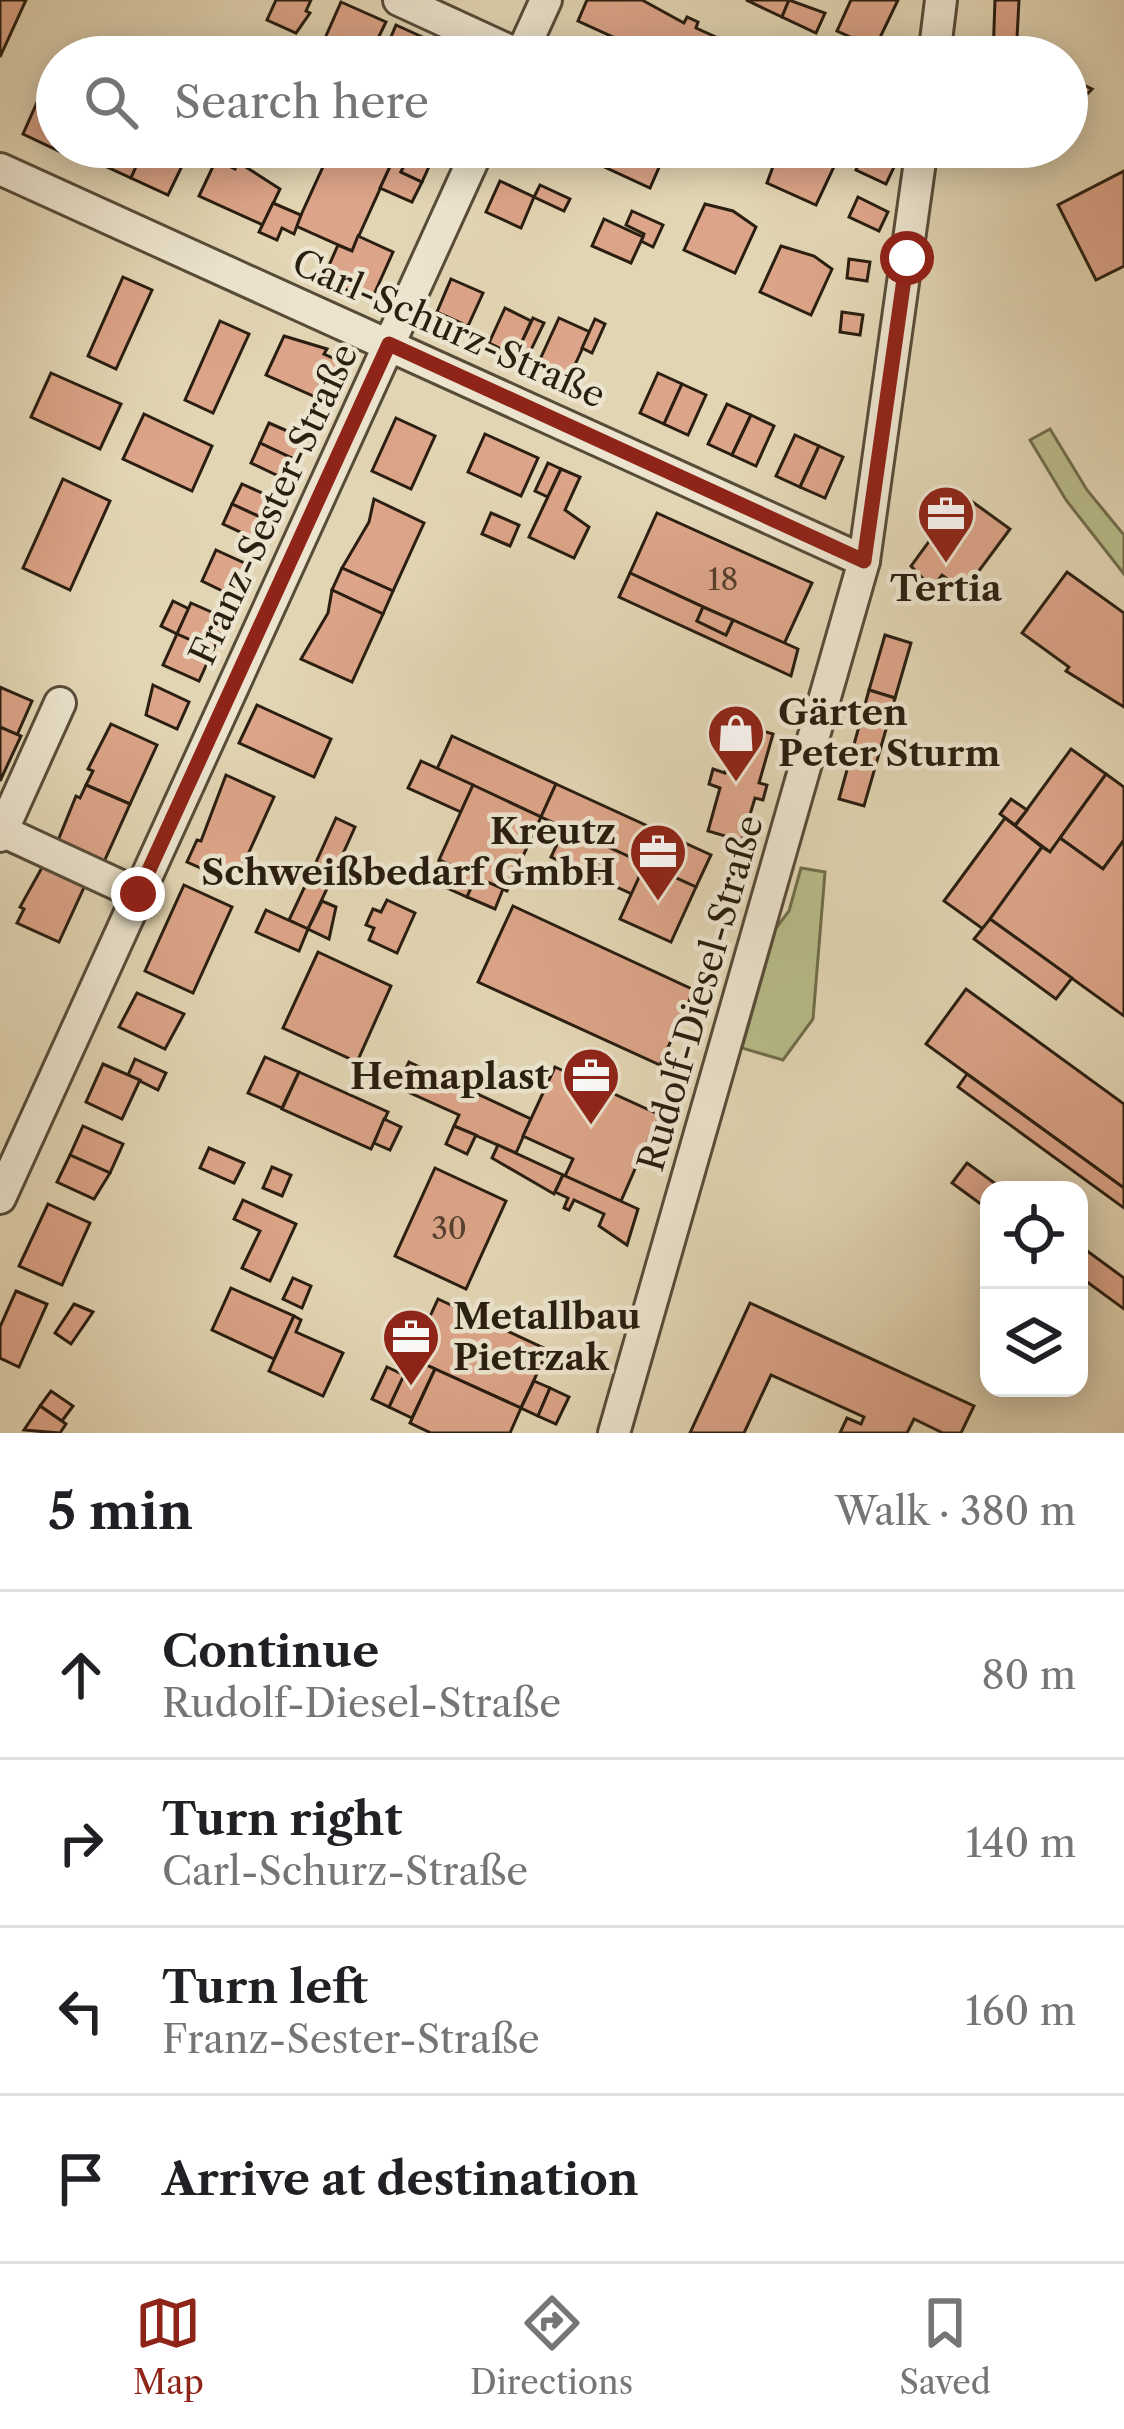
<!DOCTYPE html>
<html lang="en">
<head>
<meta charset="utf-8">
<style>
  :root { --surface:#fff; --page:#f6f6f6; --text:#202124; --muted:#757577; --line:#e0e0e0; --accent:#8f2418 }
  body { margin:0; font-family:"Libre Caslon Text",serif; background:var(--page); color:var(--text) }
  .controls { position:absolute; right:36px; bottom:36px; display:grid; overflow:hidden; border-radius:24px; box-shadow:0 6px 30px #0003 }
  .controls button { width:108px; height:108px; display:grid; place-items:center; padding:0; border:0; border-bottom:3px solid var(--line); background:var(--surface); color:var(--text); font:60px sans-serif }
  .stop { position:absolute; width:36px; height:36px; margin:-27px; border:9px solid #8f2418; border-radius:50%; background:#fff }
  .stop.end { background:#8f2418; border-color:#fff; box-shadow:0 3px 12px #0008 }
  .list { margin:0; padding:0; list-style:none }
  h2 { display:flex; justify-content:space-between; align-items:center; height:156px; margin:0; padding:0 48px; font-size:51px }
  h2 small { font-size:39px; font-weight:400; color:var(--muted) }
  .list li { display:grid; grid-template-columns:78px 1fr auto; gap:36px; align-items:center; box-sizing:border-box; height:168px; padding:0 48px; border-top:3px solid var(--line) }
  .list b { display:block; font-size:45px; white-space:nowrap }
  .list p { margin:0; font-size:39px; white-space:nowrap; color:var(--muted) }
  .list em { font-size:39px; font-style:normal; color:var(--muted) }
  .icon { flex:none; width:66px; height:66px; fill:none; stroke:currentColor; stroke-width:2; stroke-linecap:round; stroke-linejoin:round }
  .map { position:relative; flex:none; width:1124px; height:1433px; overflow:hidden }
  .search { position:absolute; background:var(--surface); box-shadow:0 6px 30px #0003; left:36px; right:36px; top:36px; height:132px; display:flex; align-items:center; gap:30px; box-sizing:border-box; padding:0 42px; border-radius:66px; color:var(--muted); font-size:45px }
  .sheet { height:828px; background:var(--surface) }
  nav { display:flex; justify-content:space-around; align-items:center; box-sizing:border-box; height:168px; border-top:3px solid var(--line); background:var(--surface); font-size:33px; color:var(--muted) }
  nav a { display:grid; justify-items:center; gap:6px }
  nav .on { color:var(--accent) }
  .map>svg:first-child { display:block }
</style>
</head>
<body>
<div class="map">
<svg width="1124" height="1433" viewBox="0 0 1124 1433">
  <rect width="100%" height="100%" fill="#e2d5b3"/>
  <filter id="stains"><feTurbulence type="fractalNoise" baseFrequency=".00167" numOctaves="4"/><feColorMatrix values="0 0 0 0 .2 0 0 0 0 .09 0 0 0 0 .02 0 0 0 .5 -.17"/></filter>
  <radialGradient id="worn" r=".72"><stop offset=".6" stop-color="#630" stop-opacity="0"/><stop offset="1" stop-color="#630" stop-opacity=".3"/></radialGradient>
  <!-- green -->
  <g fill="#b8bc89" stroke="#706d4c" stroke-width="3">
    <path d="M1050,429L1087,490L1124,535V574L1066,500L1030,440Z"/>
    <path d="M801,868L825,872L813,1019L783,1060L742,1048L776,928L789,911Z"/>
  </g>
  <!-- building -->
  <g fill="#dca488" stroke="#291e10" stroke-width="3">
    <path d="M0,0H26L0,57Z"/>
    <path d="M276,0H311L306,11L310,13L296,33L267,20Z"/>
    <path d="M587,0H642L684,23L687,17L698,22L696,28L718,38L709,57H657L578,21Z"/>
    <path d="M746,0H789L782,17Z"/>
    <path d="M789,0L825,13L816,33L782,17Z"/>
    <path d="M851,0H898L875,48L837,31Z"/>
    <path d="M995,0H1019L1016,57H993Z"/>
    <path d="M341,2L386,22L369,57H346L322,45Z"/>
    <path d="M396,25L464,56L463,57H416L388,44Z"/>
    <path d="M1070,79L1092,89L1067,115V83Z"/>
    <path d="M39,98L57,106L61,152L23,134Z"/>
    <path d="M100,147H145L131,178L94,161Z"/>
    <path d="M145,147L183,164L168,195L131,178Z"/>
    <path d="M332,147H399L352,251L296,226Z"/>
    <path d="M399,147L411,151L401,172L422,182L412,202L380,188Z"/>
    <path d="M561,147H664L667,149L650,188Z"/>
    <path d="M780,147H820L839,156L816,205L767,183Z"/>
    <path d="M411,151L432,160L422,182L401,172Z"/>
    <path d="M864,151L895,165L886,184L856,170Z"/>
    <path d="M216,160L235,169L238,162L280,189L263,225L199,196Z"/>
    <path d="M1124,171V266L1096,280L1058,205Z"/>
    <path d="M500,181L534,197L521,228L486,212Z"/>
    <path d="M540,185L570,199L564,211L534,197Z"/>
    <path d="M858,197L888,212L879,231L849,217Z"/>
    <path d="M273,203L301,215L294,234L282,228L277,240L259,232Z"/>
    <path d="M705,204L733,211L756,227L735,273L684,250Z"/>
    <path d="M632,211L663,225L653,247L641,241L644,234L626,225Z"/>
    <path d="M604,219L643,237L631,263L592,246Z"/>
    <path d="M358,236L393,252L371,301L323,279L338,245L352,251Z"/>
    <path d="M781,246L814,256L832,269L811,315L760,292Z"/>
    <path d="M849,259L870,262L867,281L847,278Z"/>
    <path d="M123,277L152,290L116,369L88,356Z"/>
    <path d="M451,279L483,293L468,326L437,312Z"/>
    <path d="M505,308L531,321L516,356L489,343Z"/>
    <path d="M842,312L863,315L860,335L840,332Z"/>
    <path d="M533,318L544,323L530,352L519,348Z"/>
    <path d="M559,318L590,332L568,380L537,366Z"/>
    <path d="M595,319L605,324L592,353L582,348Z"/>
    <path d="M220,321L249,334L213,413L185,400Z"/>
    <path d="M284,336L327,349L324,354L346,364L329,403L266,375Z"/>
    <path d="M51,373L121,404L100,449L31,417Z"/>
    <path d="M658,373L682,384L664,424L640,413Z"/>
    <path d="M682,384L706,395L688,435L664,424Z"/>
    <path d="M727,404L751,415L732,455L708,444Z"/>
    <path d="M144,414L212,446L192,491L123,459Z"/>
    <path d="M751,415L774,426L756,466L732,455Z"/>
    <path d="M396,418L435,436L411,489L372,471Z"/>
    <path d="M269,423L308,440L298,461L260,443Z"/>
    <path d="M485,434L538,458L521,496L468,472Z"/>
    <path d="M795,435L819,446L800,487L776,476Z"/>
    <path d="M260,443L298,461L289,481L251,463Z"/>
    <path d="M819,446L843,457L825,498L800,487Z"/>
    <path d="M548,463L561,469L548,497L535,491Z"/>
    <path d="M561,469L580,477L565,510L589,527L574,558L529,537Z"/>
    <path d="M63,479L110,501L70,590L23,568Z"/>
    <path d="M242,484L280,501L271,522L232,504Z"/>
    <path d="M963,495L1010,529L964,591L942,575L932,588L911,566Z"/>
    <path d="M374,499L424,523L393,591L342,568L369,522Z"/>
    <path d="M232,504L271,522L262,542L223,524Z"/>
    <path d="M491,513L519,525L510,546L482,534Z"/>
    <path d="M657,513L812,583L784,644L630,573Z"/>
    <path d="M216,550L251,566L237,598L202,581Z"/>
    <path d="M342,568L393,591L383,614L332,590Z"/>
    <path d="M1067,572L1124,613V707L1066,671L1069,667L1022,633Z"/>
    <path d="M630,573L703,607L697,621L726,635L733,620L798,649L791,676L619,597Z"/>
    <path d="M332,590L383,614L352,682L301,659L328,613Z"/>
    <path d="M173,601L189,609L177,634L161,626Z"/>
    <path d="M191,603L227,619L213,650L177,634Z"/>
    <path d="M703,607L733,620L726,635L697,621Z"/>
    <path d="M177,634L213,650L199,681L163,665Z"/>
    <path d="M885,635L911,643L895,698L869,690Z"/>
    <path d="M153,685L189,702L177,729L146,715Z"/>
    <path d="M0,687L32,701L17,735L0,727Z"/>
    <path d="M869,690L895,698L864,806L839,799Z"/>
    <path d="M257,705L331,739L314,777L239,743Z"/>
    <path d="M111,724L157,745L130,804L86,785L93,771L88,769Z"/>
    <path d="M739,724L773,734L759,783L767,785L763,800L755,798L742,841L708,831L720,788L709,784L713,769L725,773Z"/>
    <path d="M0,727L21,736L0,781Z"/>
    <path d="M452,736L556,784L541,817L437,769Z"/>
    <path d="M1071,749L1106,774L1050,852L1015,826Z"/>
    <path d="M421,761L473,785L461,812L408,788Z"/>
    <path d="M1106,774L1124,787V840L1103,869L1060,838Z"/>
    <path d="M226,775L274,797L235,883L187,862L197,840L201,841Z"/>
    <path d="M556,784L711,855L696,887L541,817Z"/>
    <path d="M86,785L130,804L103,864L57,843L76,796L80,798Z"/>
    <path d="M473,785L541,817L507,891L439,860Z"/>
    <path d="M1011,799L1027,810L1015,825L1000,814Z"/>
    <path d="M336,818L355,827L332,878L313,869Z"/>
    <path d="M1005,818L1042,847L983,929L944,901Z"/>
    <path d="M565,827L645,864L632,894L551,857Z"/>
    <path d="M1060,838L1103,869L1124,840V1016L990,919L1042,847L1050,852Z"/>
    <path d="M440,860L456,868L447,888L431,881Z"/>
    <path d="M44,864L86,883L59,942L17,923L24,909L20,907Z"/>
    <path d="M645,864L696,887L671,942L620,919Z"/>
    <path d="M456,868L476,877L467,897L447,888Z"/>
    <path d="M313,869L332,878L308,929L289,920Z"/>
    <path d="M476,877L503,889L495,909L467,897Z"/>
    <path d="M184,885L232,907L193,993L145,971Z"/>
    <path d="M387,900L415,913L397,953L369,940L374,928L366,925L373,909L381,912Z"/>
    <path d="M322,901L336,907L329,939L308,929Z"/>
    <path d="M513,906L694,990L660,1065L478,982Z"/>
    <path d="M266,910L308,929L299,951L256,932Z"/>
    <path d="M990,919L1072,978L1056,999L974,939Z"/>
    <path d="M318,952L391,986L357,1062L283,1028Z"/>
    <path d="M966,989L1124,1104V1188L926,1044Z"/>
    <path d="M137,993L184,1014L165,1049L119,1027Z"/>
    <path d="M265,1057L299,1072L282,1108L248,1093Z"/>
    <path d="M135,1059L166,1073L158,1090L128,1075Z"/>
    <path d="M409,1062L531,1119L516,1153L454,1126L459,1115L397,1087Z"/>
    <path d="M103,1064L140,1080L122,1119L86,1102Z"/>
    <path d="M555,1067L660,1115L643,1152L648,1154L646,1164L639,1160L621,1201L565,1176L573,1159L523,1136Z"/>
    <path d="M299,1072L388,1112L371,1149L282,1109Z"/>
    <path d="M967,1074L1124,1188V1208L958,1087Z"/>
    <path d="M384,1119L401,1127L390,1150L374,1143Z"/>
    <path d="M83,1126L123,1144L110,1173L70,1155Z"/>
    <path d="M454,1126L476,1135L467,1154L446,1144Z"/>
    <path d="M498,1145L563,1175L554,1194L492,1158Z"/>
    <path d="M209,1148L244,1163L234,1183L200,1168Z"/>
    <path d="M70,1155L110,1173L94,1199L57,1182Z"/>
    <path d="M967,1163L1004,1190H989V1210L952,1183Z"/>
    <path d="M272,1167L291,1175L282,1196L263,1188Z"/>
    <path d="M435,1168L506,1201L466,1289L395,1256Z"/>
    <path d="M563,1175L638,1209L627,1245L599,1226L604,1214L574,1200L569,1210L564,1208L568,1198L555,1192Z"/>
    <path d="M243,1200L296,1224L270,1281L242,1268L260,1231L234,1219Z"/>
    <path d="M48,1204L90,1223L62,1285L19,1266Z"/>
    <path d="M1079,1245L1124,1278V1309L1079,1276Z"/>
    <path d="M293,1278L311,1286L302,1308L283,1299Z"/>
    <path d="M231,1288L294,1316L274,1359L212,1330Z"/>
    <path d="M16,1291L47,1304L19,1367L0,1358V1327Z"/>
    <path d="M438,1299L548,1350L521,1408L411,1358Z"/>
    <path d="M750,1303L974,1406L961,1433H943L914,1419L907,1433H840L847,1418L861,1424L864,1417L771,1375L744,1433H690Z"/>
    <path d="M74,1304L93,1312L71,1344L55,1333Z"/>
    <path d="M294,1316L301,1320L296,1332L343,1353L323,1396L269,1371Z"/>
    <path d="M411,1358L435,1369L412,1418L389,1407Z"/>
    <path d="M387,1367L404,1375L389,1407L372,1399Z"/>
    <path d="M435,1369L521,1408L510,1433H431L410,1423Z"/>
    <path d="M534,1381L550,1388L538,1416L521,1408Z"/>
    <path d="M550,1388L569,1397L556,1424L538,1416Z"/>
    <path d="M51,1391L73,1406L62,1421L40,1406Z"/>
    <path d="M40,1406L66,1424L60,1433L24,1430Z"/>
  </g>
  <g fill="none" stroke-linecap="round" stroke-linejoin="round">
    <defs>
      <g id="minor">
        <path d="M399,0L521,56"/>
        <path d="M520,57L546,0"/>
        <path d="M934,57L941,0"/>
        <path d="M0,169L864,561"/>
        <path d="M2,831L138,894"/>
        <path d="M0,836L60,703"/>
        <path d="M0,1198L479,147"/>
        <path d="M614,1433L864,561L922,147"/>
      </g>
    </defs>
    <!-- minor casing -->
    <use href="#minor" stroke="#574c39" stroke-width="36"/>
    <!-- minor -->
    <use href="#minor" stroke="#ece4ce" stroke-width="30"/>
  </g>
  <g fill="none" stroke-linecap="round" stroke-linejoin="round">
    <!-- route -->
    <path stroke="#8f2418" stroke-width="15" d="M138,894L389,344L864,561L907,258"/>
  </g>
  <!-- icons -->
  <defs>
    <symbol id="office-pin" viewBox="-11 -11 22 30"><path d="M0 17L-7.5 6A9.5 9.5 0 1 1 7.5 6Z" fill="#8f2418" stroke="#ece4ce"/><path d="M-6-3h4V-5.5h4V-3h4V5H-6ZM-1-4.5V-3h2v-1.5ZM-6 0V1H6V0Z" fill="#fff"/></symbol>
    <symbol id="shop-pin" viewBox="-11 -11 22 30"><path d="M0 17L-7.5 6A9.5 9.5 0 1 1 7.5 6Z" fill="#8f2418" stroke="#ece4ce"/><path d="M-5-2.5h2.3a2.7 3.5 0 0 1 5.4 0H5L5.5 6h-11ZM-1.5-2.5h3a1.5 2.3 0 0 0-3 0Z" fill="#fff"/></symbol>
  </defs>
  <g fill-rule="evenodd">
    <use href="#office-pin" x="913" y="481" width="66" height="90"/>
    <use href="#shop-pin" x="703" y="700" width="66" height="90"/>
    <use href="#office-pin" x="625" y="819" width="66" height="90"/>
    <use href="#office-pin" x="558" y="1043" width="66" height="90"/>
    <use href="#office-pin" x="378" y="1304" width="66" height="90"/>
  </g>
  <g text-anchor="middle" dominant-baseline="central" stroke-width="9" stroke-linejoin="round" paint-order="stroke">
    <!-- number labels -->
    <g font-size="30" fill="#56402e">
      <text x="723" y="579">18</text>
      <text x="449" y="1228">30</text>
    </g>
    <!-- street labels -->
    <g font-size="36" fill="#291e10" stroke="#ece4ce">
      <text transform="translate(449 328) rotate(24)">Carl-Schurz-Straße</text>
      <text transform="translate(273 504) rotate(-65)">Franz-Sester-Straße</text>
      <text transform="translate(700 993) rotate(-74)">Rudolf-Diesel-Straße</text>
    </g>
    <!-- poi labels -->
    <g font-size="36" font-weight="bold" fill="#291e10" stroke="#ece4ce" text-anchor="start">
      <text x="946" y="588" text-anchor="middle">Tertia</text>
      <text x="778" y="712">Gärten<tspan x="778" dy="41">Peter Sturm</tspan></text>
      <text x="616" y="831" text-anchor="end">Kreutz<tspan x="616" dy="41">Schweißbedarf GmbH</tspan></text>
      <text x="549" y="1076" text-anchor="end">Hemaplast</text>
      <text x="453" y="1316">Metallbau<tspan x="453" dy="41">Pietrzak</tspan></text>
    </g>
  </g>
  <rect width="100%" height="100%" filter="url(#stains)"/>
  <rect width="100%" height="100%" fill="url(#worn)"/>
</svg>
<div class="controls">
<button><svg class="icon" aria-label="locate" viewBox="0 0 24 24"><circle cx="12" cy="12" r="6"/><path d="M12 2v4M12 18v4M2 12h4M18 12h4"/></svg></button>
<button><svg class="icon" aria-label="layers" viewBox="0 0 24 24"><path d="M12 4l9 5-9 5-9-5zM3 14l9 5 9-5"/></svg></button>
</div>
<div class="stop" style="left:907px;top:258px"></div>
<div class="stop end" style="left:138px;top:894px"></div>
<div class="search"><svg class="icon" aria-label="search" viewBox="0 0 24 24"><circle cx="10" cy="10" r="6"/><path d="M15 15l6 6"/></svg>Search here</div>
</div>
<section class="sheet">
<h2>5 min<small>Walk · 380 m</small></h2>
<ul class="list">
<li><svg class="icon" aria-label="ahead" viewBox="0 0 24 24"><path d="M12 20V5M6 11l6-6 6 6"/></svg><div><b>Continue</b><p>Rudolf-Diesel-Straße</p></div><em>80 m</em></li>
<li><svg class="icon" aria-label="right" viewBox="0 0 24 24"><path d="M7 20v-9h11M14 6l5 5-5 5"/></svg><div><b>Turn right</b><p>Carl-Schurz-Straße</p></div><em>140 m</em></li>
<li><svg class="icon" aria-label="left" viewBox="0 0 24 24"><path d="M17 20v-9H6M10 6l-5 5 5 5"/></svg><div><b>Turn left</b><p>Franz-Sester-Straße</p></div><em>160 m</em></li>
<li><svg class="icon" aria-label="arrive" viewBox="0 0 24 24"><path d="M6 21V4h12l-3 4 3 4H6"/></svg><div><b>Arrive at destination</b></div></li>
</ul>
</section>
<nav>
<a class="on"><svg class="icon" aria-label="map" viewBox="0 0 24 24"><path d="M3 6l6-2 6 2 6-2v14l-6 2-6-2-6 2zM9 4v14M15 6v14"/></svg>Map</a>
<a><svg class="icon" aria-label="directions" viewBox="0 0 24 24"><path d="M12 3l9 9-9 9-9-9zM9 14v-3h6M13 9l2 2-2 2"/></svg>Directions</a>
<a><svg class="icon" aria-label="saved" viewBox="0 0 24 24"><path d="M7 4h10v16l-5-4-5 4z"/></svg>Saved</a>
</nav>
</body>
</html>
